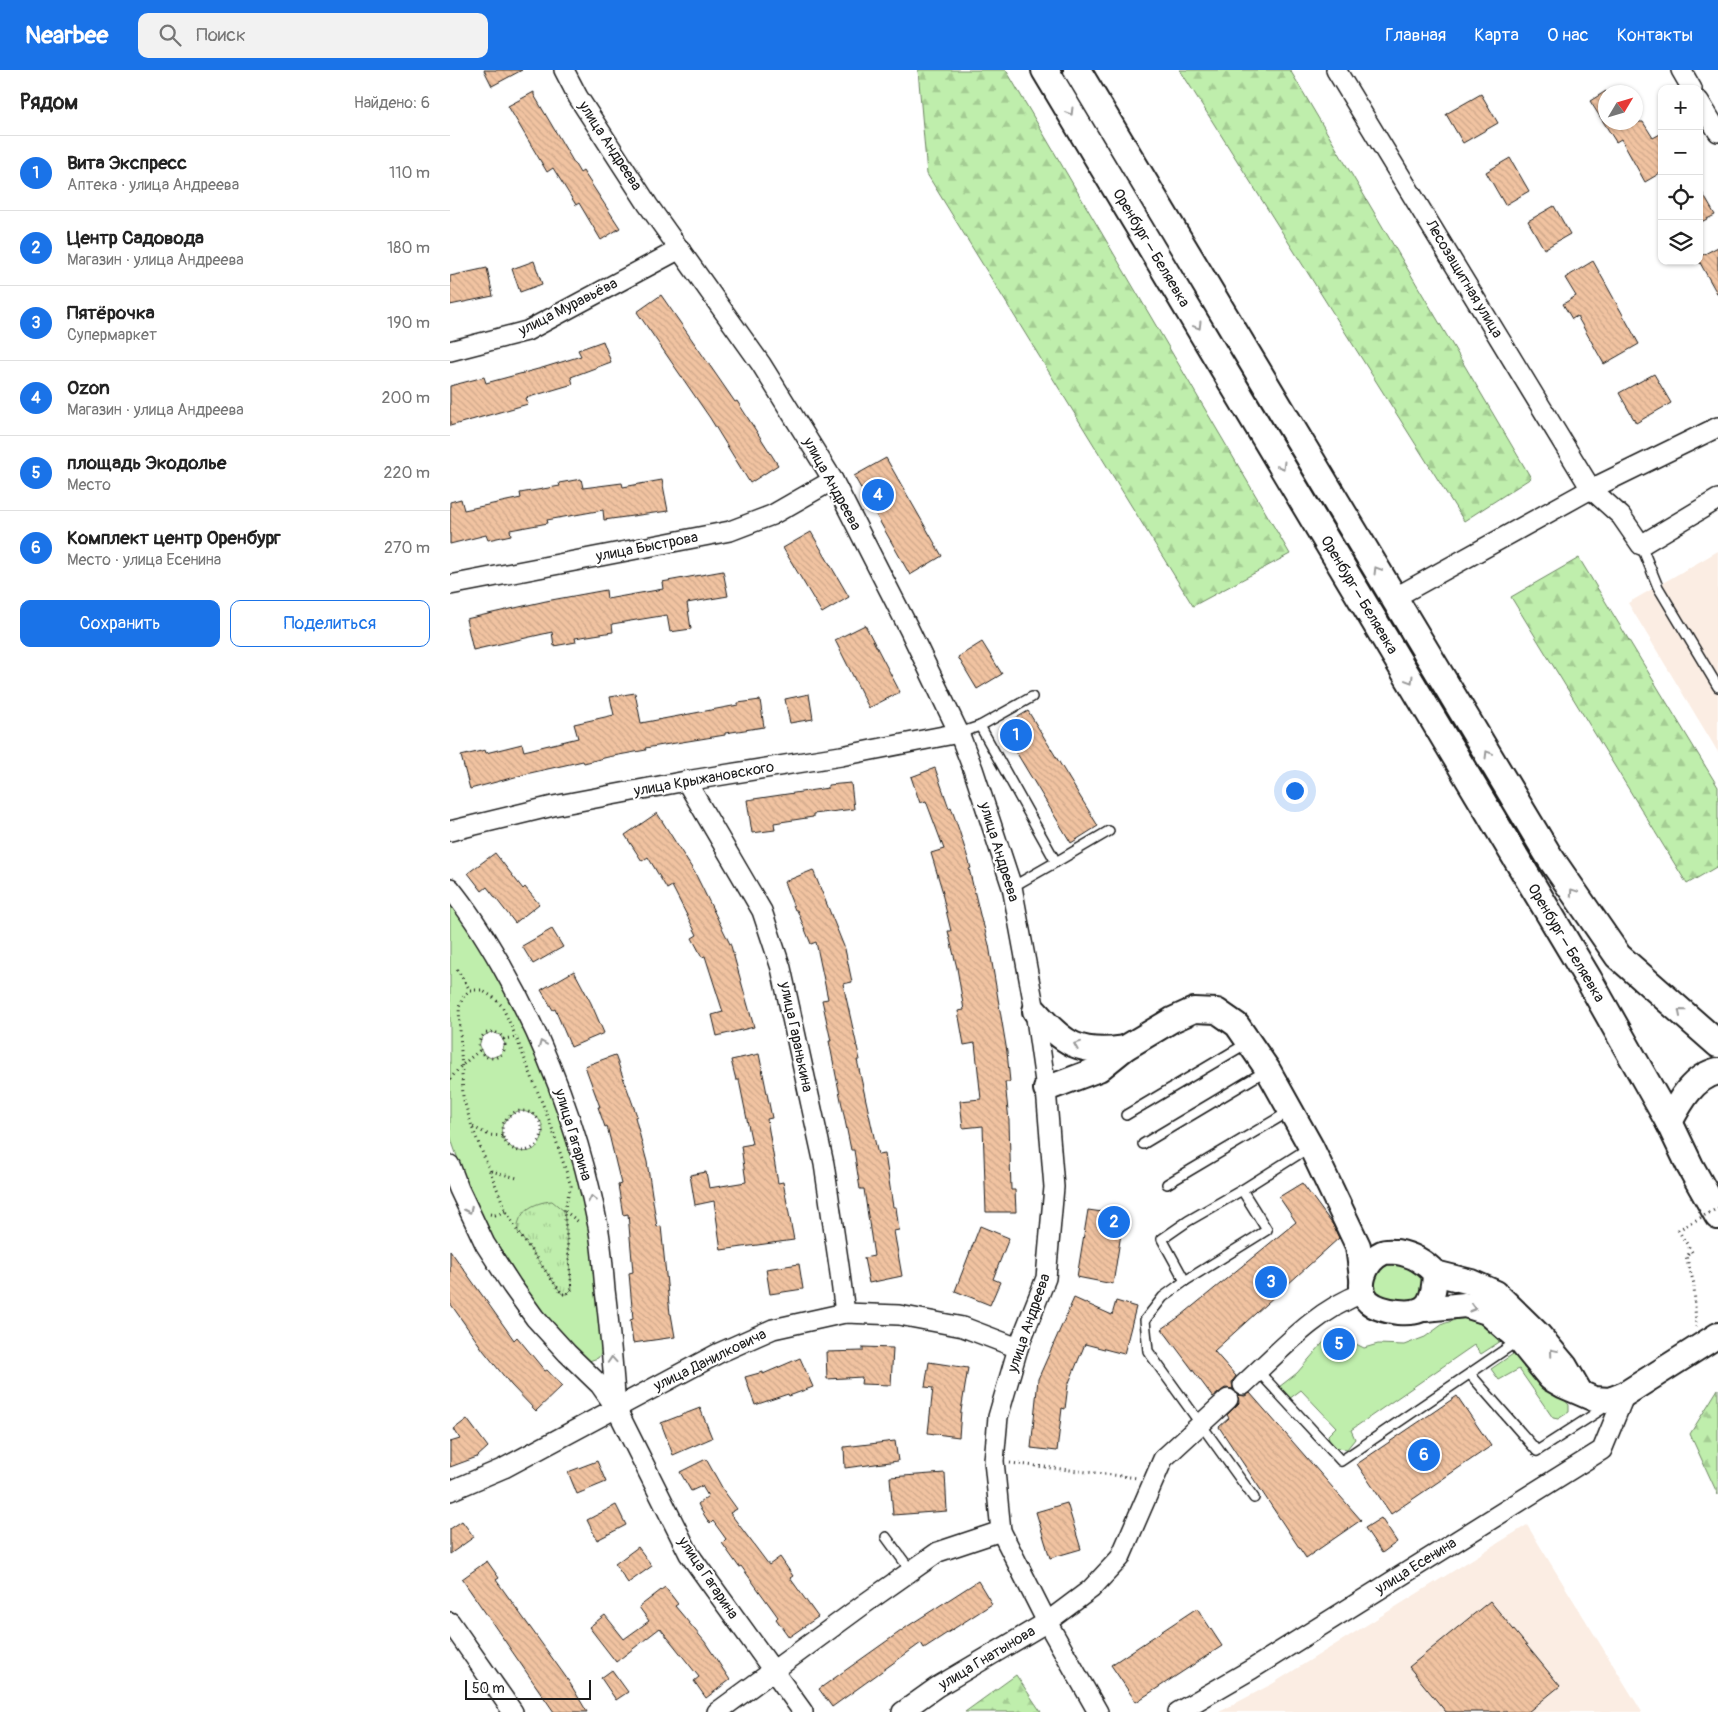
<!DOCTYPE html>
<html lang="ru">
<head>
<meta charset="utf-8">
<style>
  :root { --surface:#fff; --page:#f2f2f2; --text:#222; --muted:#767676; --line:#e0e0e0; --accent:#1a73e8 }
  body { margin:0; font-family:Pangolin,sans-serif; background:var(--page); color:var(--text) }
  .controls { position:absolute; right:15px; top:15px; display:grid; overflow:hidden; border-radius:10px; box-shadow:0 1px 4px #0004 }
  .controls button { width:45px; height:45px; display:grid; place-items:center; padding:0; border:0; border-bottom:1px solid var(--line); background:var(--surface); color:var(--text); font:25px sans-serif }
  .compass { position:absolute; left:1148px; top:15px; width:45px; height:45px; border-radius:50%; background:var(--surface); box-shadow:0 1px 4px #0004; rotate:52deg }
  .scale { position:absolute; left:15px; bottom:12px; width:126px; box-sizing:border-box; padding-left:5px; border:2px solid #1c1c1c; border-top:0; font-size:14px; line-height:18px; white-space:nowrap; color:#1c1c1c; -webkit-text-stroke:4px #fff; paint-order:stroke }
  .you { position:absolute; left:844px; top:720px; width:18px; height:18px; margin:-12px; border:4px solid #fff; border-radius:50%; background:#1a73e8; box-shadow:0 0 0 8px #1a73e833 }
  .badge { display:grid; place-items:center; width:32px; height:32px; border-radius:50%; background:var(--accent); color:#fff; font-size:16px; font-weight:700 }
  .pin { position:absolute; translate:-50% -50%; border:2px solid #fff; box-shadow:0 1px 5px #0006 }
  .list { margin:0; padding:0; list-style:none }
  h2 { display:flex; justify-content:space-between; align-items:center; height:65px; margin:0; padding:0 20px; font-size:21px }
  h2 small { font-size:16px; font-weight:400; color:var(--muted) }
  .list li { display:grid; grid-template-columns:32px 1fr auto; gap:15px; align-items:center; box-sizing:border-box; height:75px; padding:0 20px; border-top:1px solid var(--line) }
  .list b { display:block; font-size:19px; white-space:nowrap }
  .list p { margin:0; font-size:16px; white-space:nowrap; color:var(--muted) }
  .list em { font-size:16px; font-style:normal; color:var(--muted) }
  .actions { display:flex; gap:10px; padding:15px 20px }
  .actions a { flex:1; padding:11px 0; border:1px solid var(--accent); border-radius:10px; text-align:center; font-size:18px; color:var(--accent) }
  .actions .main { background:var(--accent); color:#fff }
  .icon { flex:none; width:28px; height:28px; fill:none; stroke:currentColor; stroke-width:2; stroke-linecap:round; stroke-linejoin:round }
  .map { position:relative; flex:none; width:1268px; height:1642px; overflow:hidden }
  header { display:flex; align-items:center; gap:30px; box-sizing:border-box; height:70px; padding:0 25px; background:var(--accent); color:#fff }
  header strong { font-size:24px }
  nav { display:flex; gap:28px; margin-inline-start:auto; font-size:18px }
  .search { width:350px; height:45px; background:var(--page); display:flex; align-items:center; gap:12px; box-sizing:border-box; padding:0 18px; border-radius:10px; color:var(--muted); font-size:19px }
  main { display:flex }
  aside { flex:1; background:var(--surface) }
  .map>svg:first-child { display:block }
</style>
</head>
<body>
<header>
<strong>Nearbee</strong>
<div class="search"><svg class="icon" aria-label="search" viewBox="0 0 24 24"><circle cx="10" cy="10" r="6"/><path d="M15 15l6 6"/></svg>Поиск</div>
<nav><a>Главная</a><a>Карта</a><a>О нас</a><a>Контакты</a></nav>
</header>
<main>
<aside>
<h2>Рядом<small>Найдено: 6</small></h2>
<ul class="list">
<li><span class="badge">1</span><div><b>Вита Экспресс</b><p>Аптека · улица Андреева</p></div><em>110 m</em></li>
<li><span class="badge">2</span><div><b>Центр Садовода</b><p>Магазин · улица Андреева</p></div><em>180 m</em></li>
<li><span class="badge">3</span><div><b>Пятёрочка</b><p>Супермаркет</p></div><em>190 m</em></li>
<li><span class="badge">4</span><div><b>Ozon</b><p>Магазин · улица Андреева</p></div><em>200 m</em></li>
<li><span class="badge">5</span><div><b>площадь Экодолье</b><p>Место</p></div><em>220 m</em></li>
<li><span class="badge">6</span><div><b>Комплект центр Оренбург</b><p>Место · улица Есенина</p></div><em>270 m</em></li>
</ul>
<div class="actions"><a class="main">Сохранить</a><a>Поделиться</a></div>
</aside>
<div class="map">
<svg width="1268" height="1642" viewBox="0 0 1268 1642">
  <defs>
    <pattern id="forest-firs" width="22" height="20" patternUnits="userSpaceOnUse" patternTransform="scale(1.25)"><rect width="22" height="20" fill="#bfeeac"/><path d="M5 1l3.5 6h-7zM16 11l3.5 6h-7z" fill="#a4cc93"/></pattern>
    <pattern id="park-tufts" width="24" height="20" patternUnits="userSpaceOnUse" patternTransform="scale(1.25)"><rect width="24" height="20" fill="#bfeeac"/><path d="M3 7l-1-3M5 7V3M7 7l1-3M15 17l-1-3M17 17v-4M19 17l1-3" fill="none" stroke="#a4cc93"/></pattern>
    <pattern id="building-back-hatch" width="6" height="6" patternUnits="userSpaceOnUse" patternTransform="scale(1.25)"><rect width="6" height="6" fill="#f1c3a1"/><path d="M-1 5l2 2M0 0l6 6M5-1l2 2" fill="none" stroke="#cea78a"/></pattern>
  </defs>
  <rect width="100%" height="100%" fill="#fff"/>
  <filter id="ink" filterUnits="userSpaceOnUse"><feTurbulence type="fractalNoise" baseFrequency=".02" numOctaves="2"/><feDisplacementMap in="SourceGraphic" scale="10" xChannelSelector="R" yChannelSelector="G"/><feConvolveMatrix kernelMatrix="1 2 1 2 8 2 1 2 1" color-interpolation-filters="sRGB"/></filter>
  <g filter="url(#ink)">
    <!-- built -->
    <g fill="#fbede3">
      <path d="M1268,481V682L1178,533Z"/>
      <path d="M1077,1455L1192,1642H769L822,1614Z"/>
    </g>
    <!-- grass -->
    <g fill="#bfeeac" stroke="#6e8564" fill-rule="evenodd">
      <path d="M0,833L37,881L82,967L117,1053L140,1158L154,1279L148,1288L139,1291L130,1285L93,1244L60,1201L25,1138L2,1072L0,1064ZM41,962L50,965L55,974L51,984L41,988L33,984L29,976L32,967ZM68,1041C82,1041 97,1050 92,1067C81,1104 24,1062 68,1041Z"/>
      <path d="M943,1189L967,1199L975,1210L968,1233L928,1229L919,1207Z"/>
      <path d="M1010,1248L1021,1249L1053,1266L1051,1271L1031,1284L1024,1275L901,1360L905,1369L897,1379L885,1378L879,1371L878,1365L886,1357L851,1320L839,1329L829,1317L847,1303L878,1267H892L914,1278L928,1274L954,1275L975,1267L993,1254Z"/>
      <path d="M1070,1281L1076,1283L1119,1335V1342L1108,1349L1103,1348L1069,1299L1049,1310L1041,1299L1063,1284Z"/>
    </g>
    <!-- forest -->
    <g fill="url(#forest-firs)" stroke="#6e8564">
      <path d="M468,0H556L840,484L743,536L477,104Z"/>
      <path d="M730,0H840L1081,408L1014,451Z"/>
      <path d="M1129,488L1268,717V796L1237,814L1061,527Z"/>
      <path d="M1268,1319V1425L1240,1364Z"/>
      <path d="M566,1605L591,1642H515Z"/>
    </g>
    <!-- park -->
    <path fill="url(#park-tufts)" stroke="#6e8564" d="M102,1131L114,1141L122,1219L117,1224H112L68,1162C66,1142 84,1132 102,1131Z"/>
    <!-- building -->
    <g fill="url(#building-back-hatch)" stroke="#1c1c1c">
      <path d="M34,0H72L42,16Z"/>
      <path d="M1156,21V52H1193L1203,68L1212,63V102L1195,112L1171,69L1166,72L1140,31Z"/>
      <path d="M84,22V25L130,103L133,101L170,158L151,170L129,133L126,135L103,98L97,102L58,36Z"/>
      <path d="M1031,24L1048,53L1013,73L996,44Z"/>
      <path d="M1060,88L1079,121L1055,135L1036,102Z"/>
      <path d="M1249,117L1265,145L1249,153Z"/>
      <path d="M1104,136L1120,164L1094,179L1078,151Z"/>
      <path d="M1268,177V225L1249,191V187Z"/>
      <path d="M84,191L92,214L70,222L62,199Z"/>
      <path d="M1143,191L1189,274L1154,294L1127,246L1122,249L1113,234L1126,226L1115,208Z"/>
      <path d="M37,198L43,226L0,235V206Z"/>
      <path d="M211,225L285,332L287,331L328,395L300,413L260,348L187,242Z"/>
      <path d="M153,271L161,292L121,307L123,314L76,328L78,334L0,356V316L34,307L36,313L92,298L131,286L128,280Z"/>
      <path d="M1204,304L1221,333L1186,353L1169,323Z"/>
      <path d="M436,388L492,486L460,505L404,406Z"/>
      <path d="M131,409L133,418L172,413L173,417L212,410L218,441L154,450L153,440L97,450L98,453L60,460L61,465L38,470L36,465L0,474V432L11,429L14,440L71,428L70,423L110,416L109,413Z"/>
      <path d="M361,462L399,527L372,543L333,478Z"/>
      <path d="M273,501L278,526L237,533L241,559L220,562L217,545L162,554L163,562L125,568L126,572L104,576L102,562L23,580L16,549L96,531L156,520L157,529L213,519L212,512Z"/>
      <path d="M415,555L450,622L419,638L385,570Z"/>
      <path d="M532,572L552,604L527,619L508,587Z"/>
      <path d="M185,623L191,653L288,635V633L310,630L314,657L275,663V665L195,678L196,680L158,687L134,693L133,691L80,703L20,719L11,686L35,680L36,683L72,674L74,681L128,668L124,654L164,645L160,627Z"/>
      <path d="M359,624L363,649L340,653L335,629Z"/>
      <path d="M578,641L648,756L621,773L551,657Z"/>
      <path d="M485,698L499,738L501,737L509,760L521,798L519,799L532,853H533L539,875L557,982L560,1012H555L559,1051L561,1120H565L566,1142H536L533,1056L513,1058L510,1031L531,1029L525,973L514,975L508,941L514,940L507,898L498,861H501L492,823H493L481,783L494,779L476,731L470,733L461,707Z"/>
      <path d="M401,713L404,739L363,744V747L324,753L325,760L302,763L297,730L378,718V715Z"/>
      <path d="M207,743L245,803L281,876L304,957L267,966L262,945L273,942L255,886L252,887L242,868L247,865L222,816L217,819L198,787L192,791L175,765Z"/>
      <path d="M45,783L73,819L75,817L89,834L65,853L37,817L32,821L18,803Z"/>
      <path d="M363,800L395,879L402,912L393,914L410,990H407L428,1085L435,1084L443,1137H446L449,1160L444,1161L452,1206L419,1213L414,1188L424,1186L414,1119H410L404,1080H401L379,971H381L372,930L378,929L366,872L361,874L347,840H345L334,812Z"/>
      <path d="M102,859L113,877L83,894L72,876Z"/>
      <path d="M124,901L141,933L154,963L121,977L105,939L103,940L91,920Z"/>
      <path d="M309,984L322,1048L317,1049L328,1113L333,1112L344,1170L271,1180L264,1131L245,1135L240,1105L256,1102L259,1118L296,1112L291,1076L302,1074L289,1010H286L281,990Z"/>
      <path d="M165,985L187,1046L185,1047L197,1092L207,1157L211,1156L220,1244H221L225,1267L183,1273L180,1250L183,1249L179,1203L183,1202L178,1144L173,1145L168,1115L171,1114L157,1056L155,1057L148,1037H150L135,996Z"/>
      <path d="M852,1113L883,1155L889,1168L764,1281L786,1306L782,1312L783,1319L775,1318L763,1327L712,1259L732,1245L846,1152L829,1127Z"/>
      <path d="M638,1140L674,1145L663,1214L627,1207Z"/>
      <path d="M530,1156L559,1168L543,1209L550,1212L540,1235L505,1221Z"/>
      <path d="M0,1180L64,1270L67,1267L95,1301L97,1300L112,1316L86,1341L61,1315L33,1280L0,1233Z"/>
      <path d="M349,1194L353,1219L320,1224L316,1199Z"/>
      <path d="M624,1228L662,1245L666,1231L686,1237L674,1284L635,1274L618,1315L615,1339L612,1338L607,1381L581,1378L588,1309Z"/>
      <path d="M413,1277L443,1278L441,1315L411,1314L412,1307L377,1309L376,1282L413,1281Z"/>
      <path d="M350,1288L363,1317L339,1326L338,1324L305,1335L295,1307L313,1302V1304Z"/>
      <path d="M479,1292L518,1298L511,1341L509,1367L478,1363L483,1318L475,1317Z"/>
      <path d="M800,1323L911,1450L856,1488L769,1357L779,1348L777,1345L789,1333L788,1325L795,1326Z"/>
      <path d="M1007,1326L1041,1376L941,1444L907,1394Z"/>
      <path d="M250,1338L262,1368L223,1385L211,1353Z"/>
      <path d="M17,1349L38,1377L27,1387L0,1397V1372L10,1369L4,1359Z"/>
      <path d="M445,1371L448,1391L395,1398L394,1377Z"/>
      <path d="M256,1389L274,1421L287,1439L280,1443L319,1495L330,1487L343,1506L340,1508L368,1547L339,1567L326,1549L328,1547L291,1496L289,1497L272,1473L276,1469L263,1451L260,1454L251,1440L248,1434L258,1426L252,1416L241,1421L230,1402Z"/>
      <path d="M147,1391L156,1412L127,1424L118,1402Z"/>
      <path d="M495,1403L497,1441L443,1445L440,1407Z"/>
      <path d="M617,1433L631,1479L600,1488L586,1442Z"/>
      <path d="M166,1435L176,1455L147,1470L137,1450Z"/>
      <path d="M931,1448L947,1472L932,1483L915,1458Z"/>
      <path d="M12,1451L24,1467L0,1484V1459Z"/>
      <path d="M188,1477L202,1496L178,1513L165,1494Z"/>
      <path d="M37,1491L49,1508L46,1510L118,1610L137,1642H104L12,1509Z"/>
      <path d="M528,1511L542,1534L474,1578L471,1573L382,1637L369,1619L458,1556Z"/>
      <path d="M215,1517L228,1534L225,1536L255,1572L280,1610L256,1628L244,1611L249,1607L210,1558L166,1592L139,1557L155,1545L174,1569L199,1551L189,1537Z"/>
      <path d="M1040,1531L1110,1616L1078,1642H996L959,1597Z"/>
      <path d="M747,1538L772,1576L686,1632L661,1595Z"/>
      <path d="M162,1600L178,1622L166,1630L151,1608Z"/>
    </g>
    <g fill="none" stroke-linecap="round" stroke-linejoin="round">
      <defs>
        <g id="service">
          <path d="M1191,475L1208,517L1268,617"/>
          <path d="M530,656L582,627"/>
          <path d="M509,663L530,656L606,792L562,817"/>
          <path d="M606,792L659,761"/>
          <path d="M676,1045L799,972"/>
          <path d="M693,1074L817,1000"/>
          <path d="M717,1114L840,1041"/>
          <path d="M735,1211L712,1169L738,1151L792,1120"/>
          <path d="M808,1301L891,1391L1069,1270"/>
          <path d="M1020,1304L1087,1381L1157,1336"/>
          <path d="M804,1428L698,1281L695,1250L713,1227L735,1211L817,1160L792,1120L860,1077"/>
          <path d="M436,1467L461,1501"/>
        </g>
        <g id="minor">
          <path d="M114,0L128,27L198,135L311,294L383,410L459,559L509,663L523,699L562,817L585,941L596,1019L604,1117L596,1208L568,1278L548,1347L544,1391L551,1461L597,1552L648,1642"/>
          <path d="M886,0L1141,419L1171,446L1191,475L1268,429"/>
          <path d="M1231,0L1242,19"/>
          <path d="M1249,31L1268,62"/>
          <path d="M0,281L77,261L230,179"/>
          <path d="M0,515L280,461L322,445L383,410"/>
          <path d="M944,528L1141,419L1268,357"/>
          <path d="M236,711L312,841L331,898L374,1094L389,1196L395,1243"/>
          <path d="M0,761L103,736L236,711L391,686L509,663"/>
          <path d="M0,818C19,841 35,867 50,893C97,975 130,1063 148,1156C152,1177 153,1198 155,1220C160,1259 163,1298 166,1337"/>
          <path d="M0,1095L9,1119L35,1174L62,1216L85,1248L117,1283L150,1315L166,1338L239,1484L353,1642"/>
          <path d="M793,1315C830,1281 866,1240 913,1223"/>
          <path d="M0,1421L54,1398L269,1283L323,1259L395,1243L449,1245L513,1257L568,1278"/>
          <path d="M0,1552L63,1642"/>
          <path d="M267,1642L417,1532L488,1482L551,1461"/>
          <path d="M452,1642L487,1617L597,1552L641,1519L670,1488L713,1389L778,1329"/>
          <path d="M728,1642L802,1599L1152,1380L1175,1324"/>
        </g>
        <g id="tertiary">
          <path d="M585,941C614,974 629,985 675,978"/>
          <path d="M596,1019L649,999L675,978L722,950L744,940L767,941L787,955L818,1000L861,1077L908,1176L912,1208"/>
          <path d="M947,1182C963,1185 974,1191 985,1203C984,1231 979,1245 948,1242C939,1241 926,1238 919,1232C904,1218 915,1191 932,1183C936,1181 942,1182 947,1182Z"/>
          <path d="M985,1203L1021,1212L1046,1223L1088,1264L1115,1296L1130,1322"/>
          <path d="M975,1239L1015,1235L1037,1242L1069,1270L1100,1308L1114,1316L1144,1329L1160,1330L1175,1324L1268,1265"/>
        </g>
        <g id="secondary">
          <path d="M595,0L1139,910L1219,1052L1240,1096L1268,1146"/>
          <path d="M627,0L1099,786L1168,886L1268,974"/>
          <path d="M1219,1052C1230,1031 1243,1007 1268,1001"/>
        </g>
      </defs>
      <!-- service casing -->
      <use href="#service" stroke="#1c1c1c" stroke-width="12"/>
      <!-- minor casing -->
      <use href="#minor" stroke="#1c1c1c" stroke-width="22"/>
      <!-- tertiary casing -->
      <use href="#tertiary" stroke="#1c1c1c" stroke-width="28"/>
      <!-- secondary casing -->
      <use href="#secondary" stroke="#1c1c1c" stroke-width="30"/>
      <!-- path -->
      <g stroke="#1c1c1c" stroke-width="3" stroke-dasharray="1 4" stroke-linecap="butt">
        <path d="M7,899L20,920"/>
        <path d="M20,920H31L43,927L52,936L66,967L101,1055L121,1116L114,1141L122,1219L117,1224H112L68,1162L56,1141L22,1057L13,1027L9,937L14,926Z"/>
        <circle cx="42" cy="975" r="13"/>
        <path d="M53,969L68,967"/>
        <path d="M0,1009L11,996L30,980"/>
        <circle cx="72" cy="1061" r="20"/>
        <path d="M23,1057L39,1065L53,1066"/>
        <path d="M41,1101L67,1108"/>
        <path d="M115,1141L130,1153"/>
        <path d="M40,1144L45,1145L56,1141"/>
        <path d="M1228,1160L1242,1182L1236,1186L1244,1214L1246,1257"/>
        <path d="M560,1393L688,1408"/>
      </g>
      <!-- service -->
      <use href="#service" stroke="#fff" stroke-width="9"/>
      <!-- minor -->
      <use href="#minor" stroke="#fff" stroke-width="19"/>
      <!-- tertiary -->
      <use href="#tertiary" stroke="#fff" stroke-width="24"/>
      <!-- secondary -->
      <use href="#secondary" stroke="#fff" stroke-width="26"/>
      <!-- path-bridge -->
      <path stroke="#1c1c1c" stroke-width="3" stroke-dasharray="1 4" stroke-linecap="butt" d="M1228,1160L1268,1138"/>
    </g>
    <!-- one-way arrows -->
    <defs><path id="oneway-chevron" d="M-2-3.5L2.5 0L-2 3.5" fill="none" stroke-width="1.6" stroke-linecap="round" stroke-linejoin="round" transform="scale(1.25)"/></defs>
    <g stroke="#999">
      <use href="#oneway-chevron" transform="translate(620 42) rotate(59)"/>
      <use href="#oneway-chevron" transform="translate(748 256) rotate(59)"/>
      <use href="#oneway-chevron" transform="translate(832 396) rotate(59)"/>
      <use href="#oneway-chevron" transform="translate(927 500) rotate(-121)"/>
      <use href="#oneway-chevron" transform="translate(960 610) rotate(59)"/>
      <use href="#oneway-chevron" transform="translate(1038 684) rotate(-121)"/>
      <use href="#oneway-chevron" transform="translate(1123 822) rotate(-124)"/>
      <use href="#oneway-chevron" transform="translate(1231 942) rotate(-139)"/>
      <use href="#oneway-chevron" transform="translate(92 974) rotate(-112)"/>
      <use href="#oneway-chevron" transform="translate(627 975) rotate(-158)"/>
      <use href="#oneway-chevron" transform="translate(142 1129) rotate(-102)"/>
      <use href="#oneway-chevron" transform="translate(19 1140) rotate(65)"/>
      <use href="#oneway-chevron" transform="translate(1023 1238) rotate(17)"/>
      <use href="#oneway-chevron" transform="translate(1103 1282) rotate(-130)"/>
      <use href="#oneway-chevron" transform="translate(162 1290) rotate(-94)"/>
    </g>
  </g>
  <g text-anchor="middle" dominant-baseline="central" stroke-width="4.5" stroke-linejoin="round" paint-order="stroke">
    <!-- street labels -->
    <g font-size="15" fill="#1c1c1c" stroke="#fff">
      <text transform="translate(160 76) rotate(57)">улица Андреева</text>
      <text transform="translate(701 178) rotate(59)">Оренбург – Беляевка</text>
      <text transform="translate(1014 209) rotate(59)">Лесозащитная улица</text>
      <text transform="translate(118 237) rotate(-27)">улица Муравьёва</text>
      <text transform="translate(382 414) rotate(61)">улица Андреева</text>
      <text transform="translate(197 477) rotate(-11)">улица Быстрова</text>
      <text transform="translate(909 525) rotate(59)">Оренбург – Беляевка</text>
      <text transform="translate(254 709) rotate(-10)">улица Крыжановского</text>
      <text transform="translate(549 782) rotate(73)">улица Андреева</text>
      <text transform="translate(1116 873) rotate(59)">Оренбург – Беляевка</text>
      <text transform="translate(346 967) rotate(78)">улица Гаранькина</text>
      <text transform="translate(123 1065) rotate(73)">улица Гагарина</text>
      <text transform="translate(579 1253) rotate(-71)">улица Андреева</text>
      <text transform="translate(260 1290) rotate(-26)">улица Данилковича</text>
      <text transform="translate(966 1496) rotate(-32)">улица Есенина</text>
      <text transform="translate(258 1508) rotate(56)">улица Гагарина</text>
      <text transform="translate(537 1588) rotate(-31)">улица Гнатынова</text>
    </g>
  </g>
</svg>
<div class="controls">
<button>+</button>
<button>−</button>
<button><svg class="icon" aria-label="locate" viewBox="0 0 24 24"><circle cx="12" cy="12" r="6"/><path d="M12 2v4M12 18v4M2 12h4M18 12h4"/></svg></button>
<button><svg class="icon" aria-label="layers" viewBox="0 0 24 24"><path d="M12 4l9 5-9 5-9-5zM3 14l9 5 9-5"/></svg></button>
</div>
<svg class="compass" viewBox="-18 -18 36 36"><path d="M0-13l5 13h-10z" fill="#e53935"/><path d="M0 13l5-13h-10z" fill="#767676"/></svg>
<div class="scale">50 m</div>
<div class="you"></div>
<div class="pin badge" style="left:566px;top:665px">1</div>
<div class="pin badge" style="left:664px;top:1152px">2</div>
<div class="pin badge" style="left:821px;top:1212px">3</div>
<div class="pin badge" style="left:428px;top:425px">4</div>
<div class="pin badge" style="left:889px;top:1274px">5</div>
<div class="pin badge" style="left:974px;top:1385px">6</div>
</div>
</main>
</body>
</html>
